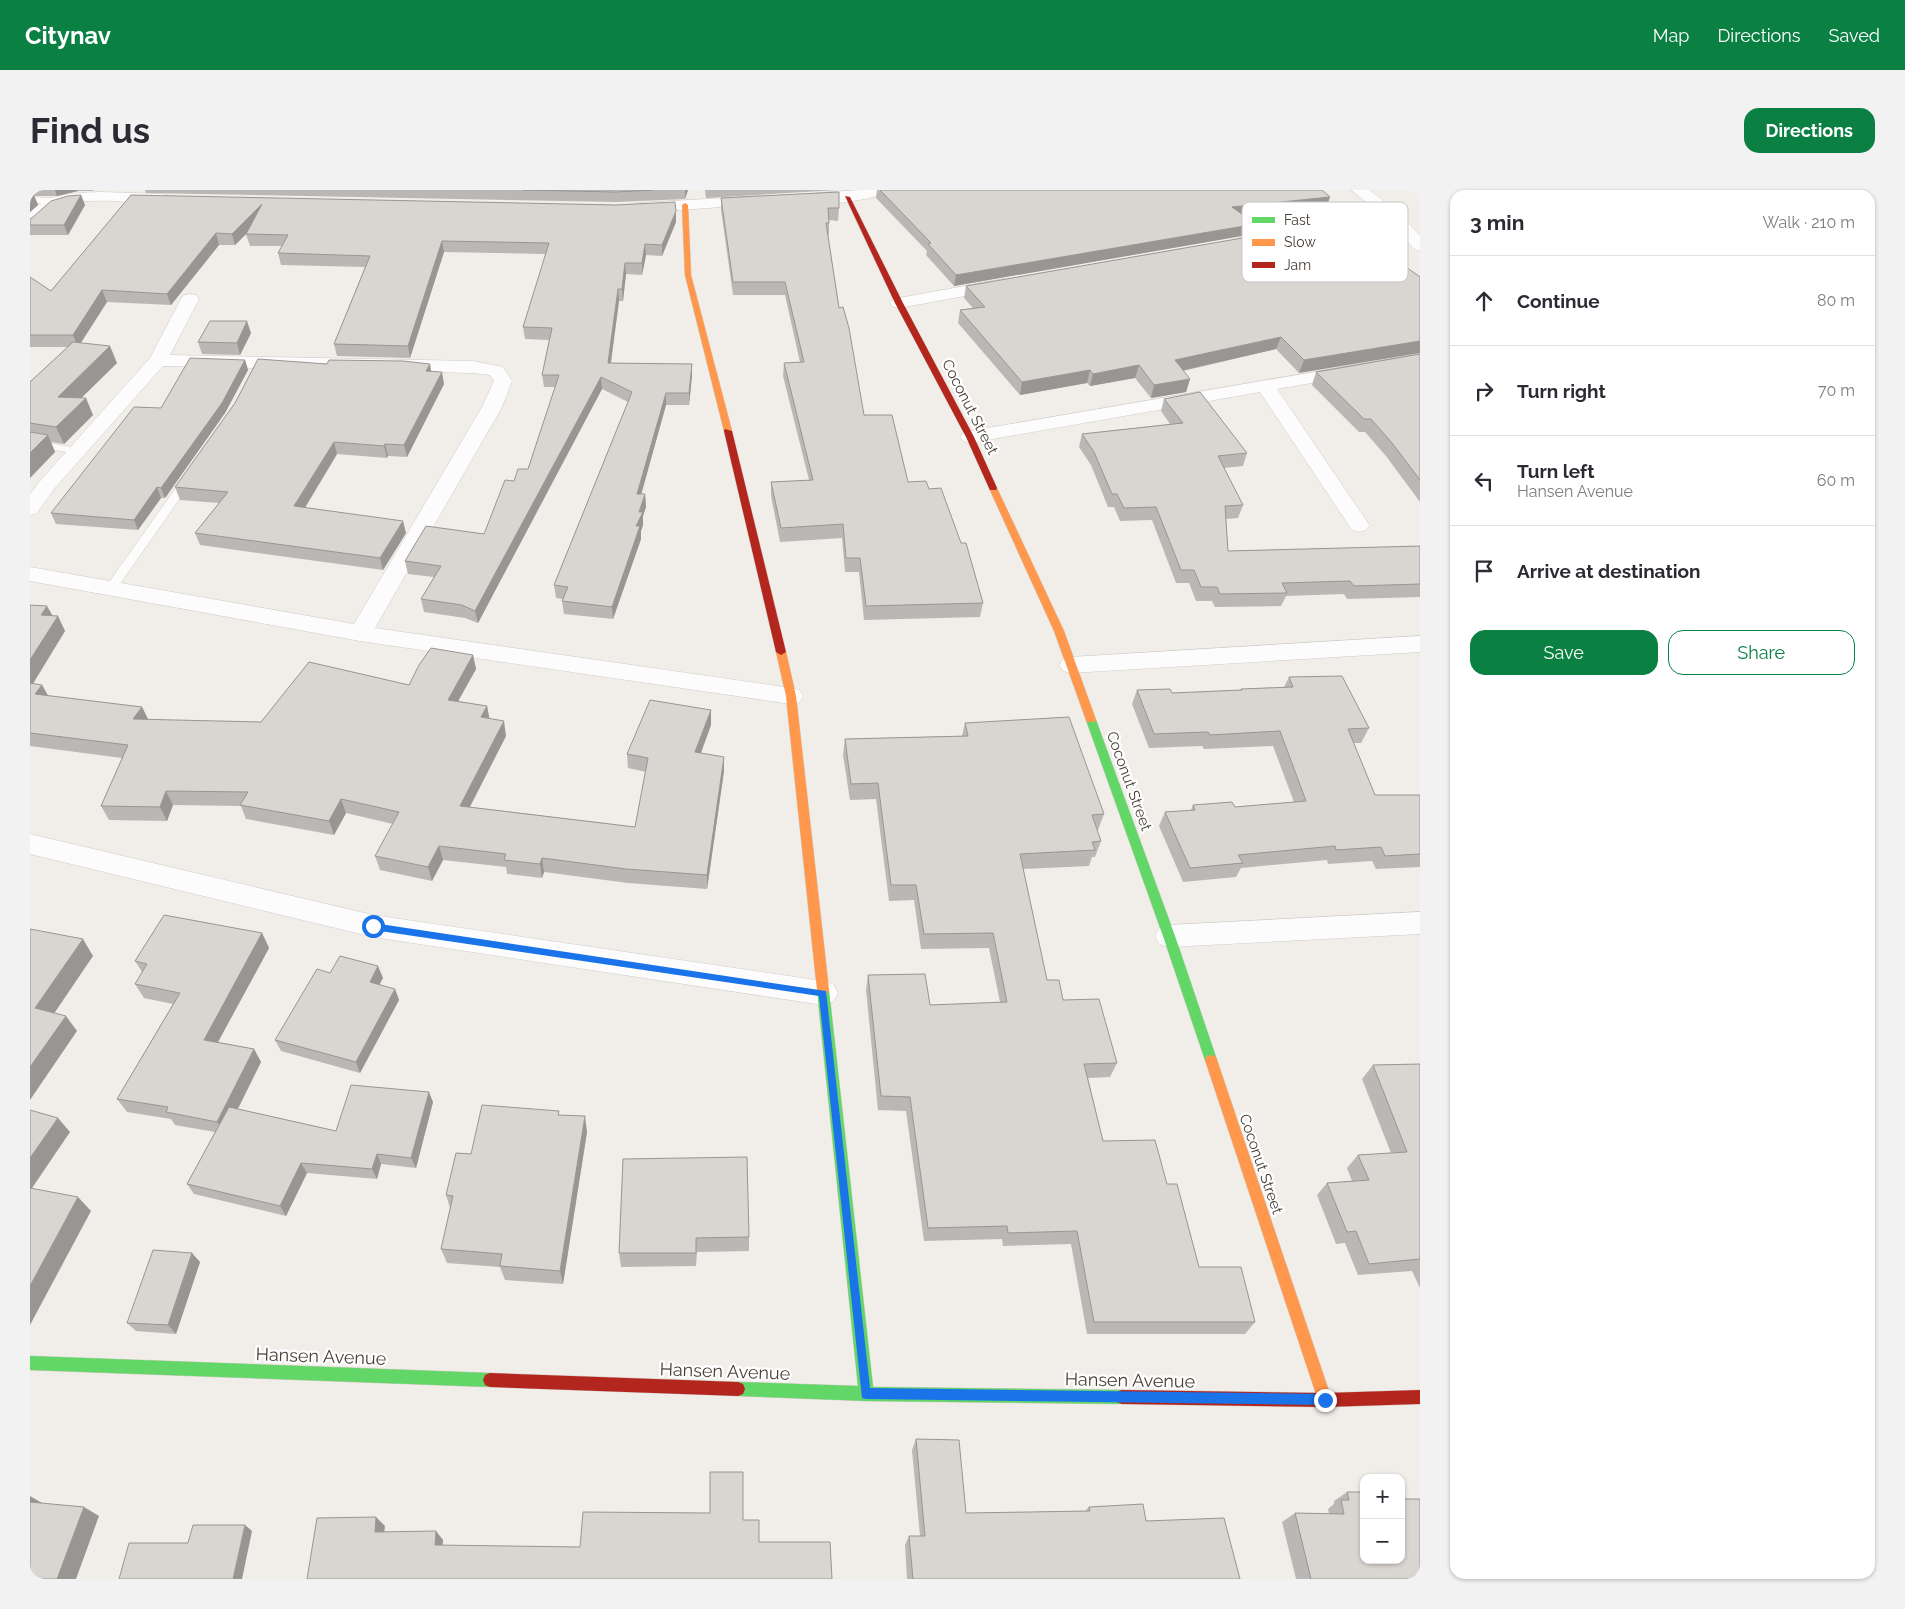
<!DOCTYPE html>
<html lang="en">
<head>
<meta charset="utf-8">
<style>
  :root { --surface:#fff; --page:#f2f2f3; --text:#2b2b33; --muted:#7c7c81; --line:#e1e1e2; --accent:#0b8043 }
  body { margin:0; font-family:Raleway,sans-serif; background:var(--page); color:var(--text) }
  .controls { position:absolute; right:15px; bottom:15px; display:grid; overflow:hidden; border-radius:10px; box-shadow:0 1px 4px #0004 }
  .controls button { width:45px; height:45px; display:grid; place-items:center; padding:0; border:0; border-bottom:1px solid var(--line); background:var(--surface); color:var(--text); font:25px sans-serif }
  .stop { position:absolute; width:15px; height:15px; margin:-11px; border:4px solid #1a73e8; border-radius:50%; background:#fff }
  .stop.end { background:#1a73e8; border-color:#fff; box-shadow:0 1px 5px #0008 }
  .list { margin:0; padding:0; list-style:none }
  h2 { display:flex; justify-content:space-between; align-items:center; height:65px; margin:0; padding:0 20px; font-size:21px }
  h2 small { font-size:16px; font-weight:400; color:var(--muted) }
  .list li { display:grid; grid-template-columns:32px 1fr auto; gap:15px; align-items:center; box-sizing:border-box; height:90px; padding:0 20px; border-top:1px solid var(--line) }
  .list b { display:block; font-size:19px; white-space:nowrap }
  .list p { margin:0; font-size:16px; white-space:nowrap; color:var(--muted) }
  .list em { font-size:16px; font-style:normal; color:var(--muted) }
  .actions { display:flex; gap:10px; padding:15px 20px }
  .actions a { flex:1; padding:11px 0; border:1px solid var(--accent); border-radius:15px; text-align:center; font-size:18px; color:var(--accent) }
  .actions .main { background:var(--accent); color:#fff }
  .icon { flex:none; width:28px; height:28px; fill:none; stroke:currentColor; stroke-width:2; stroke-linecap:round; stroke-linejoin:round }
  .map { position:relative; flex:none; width:1390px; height:1389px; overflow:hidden; border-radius:15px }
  header { display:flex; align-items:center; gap:30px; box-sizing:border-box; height:70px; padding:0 25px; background:var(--accent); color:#fff }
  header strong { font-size:24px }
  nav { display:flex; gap:28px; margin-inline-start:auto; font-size:18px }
  .intro { display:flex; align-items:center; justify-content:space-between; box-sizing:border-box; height:120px; padding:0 30px }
  h1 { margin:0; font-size:35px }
  .button { padding:12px 22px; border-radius:15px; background:var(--accent); color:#fff; font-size:18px; font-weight:700 }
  main { display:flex; gap:30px; padding:0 30px }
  aside { flex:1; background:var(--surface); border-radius:15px; box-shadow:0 1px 4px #0004 }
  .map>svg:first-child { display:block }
</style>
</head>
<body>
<header>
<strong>Citynav</strong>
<nav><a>Map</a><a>Directions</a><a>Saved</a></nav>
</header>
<div class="intro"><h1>Find us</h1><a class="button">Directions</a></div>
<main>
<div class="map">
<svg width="1390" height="1389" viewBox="0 0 1390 1389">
  <rect width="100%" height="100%" fill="#f1eeea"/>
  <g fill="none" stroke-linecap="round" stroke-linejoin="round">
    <defs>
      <g id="lane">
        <path d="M0,7L28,8L32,11L28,14L0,13Z"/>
        <path d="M0,250L48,258L53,261L48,264L0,256Z"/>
        <path d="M159,284L165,287L85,401H77L75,398L77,395L155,285Z"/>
      </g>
      <g id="street">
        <path d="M830,0H862L859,3C836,9 805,17 782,11L779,8L782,5L787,3Z"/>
        <path d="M1321,0H1339L1370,23L1390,46V61L1384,59L1360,31L1210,58L1204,56L1202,53L1204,50L1210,48L1351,24Z"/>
        <path d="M71,2L134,4L139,6L142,9L139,12L134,14C103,13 60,6 30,16C15,22 10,36 0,39V23C15,3 48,3 71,2Z"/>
        <path d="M729,6L734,8L737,11L734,14L607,23L601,21L599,18L601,15L607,13Z"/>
        <path d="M973,89L979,90L981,94L979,98L869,118L863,117L860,113L863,109L869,108Z"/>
        <path d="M160,104L166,105L169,109L140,165L443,171L473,177L482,191L472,217L345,438L761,498L770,500L773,506L770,512L761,514L330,451L0,391V377L324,434L452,217L464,191L460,185L443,183L133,176L24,299L7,323L0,325V304L10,291L120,168L151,109L154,105Z"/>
        <path d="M1390,164V174L1247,199L1340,336L1336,340L1329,342L1322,340L1230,202L940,253L933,251L930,247L933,243L940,241Z"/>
        <path d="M1390,446V462L1041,483L1033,481L1029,475L1033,469L1041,467Z"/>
        <path d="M0,644L343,725L793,791L803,794L808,803L803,812L793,815L343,747L0,664Z"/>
        <path d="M1390,722V744L1139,757L1129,754L1125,746L1129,738L1139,735Z"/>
      </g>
      <g id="fast">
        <path d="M1061,527L1066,530L1145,746L1187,870L1185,874L1181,875L1177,874L1175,870L1133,746L1056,530Z"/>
        <path d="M793,795L797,796L799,800L843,1197L1092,1200L1097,1202L1099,1207L1097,1212L1092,1214L836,1211L708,1206L703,1204L701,1199L703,1194L708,1192L828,1196L787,800L789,796Z"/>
        <path d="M0,1166L460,1183L465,1185L467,1190L465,1195L460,1197L0,1180Z"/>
      </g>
      <g id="slow">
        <path d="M655,13L658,15L661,85L702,241L698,243L694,241L655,85L652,15Z"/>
        <path d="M963,295L967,298L1034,441L1066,530L1065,532H1057L1056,530L1024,441L959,298Z"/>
        <path d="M751,459L756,462L766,506L799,800L797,804L793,805L789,804L787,800L756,506L746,462Z"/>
        <path d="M1181,865L1185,866L1187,870L1302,1210L1300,1215L1295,1217L1290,1215L1288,1210L1175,870L1177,866Z"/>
      </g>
      <g id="jam">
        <path d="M815,6L820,7L873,113L944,247L967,298L966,300H960L959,298L936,247L865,113Z"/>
        <path d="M695,239L702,241L756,462L751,465L746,462L694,241Z"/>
        <path d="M460,1183L708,1192L713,1194L715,1199L713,1204L708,1206L460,1197L455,1195L453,1190L455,1185Z"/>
        <path d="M1092,1200L1295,1203L1390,1200V1214L1295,1217L1092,1214L1087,1212L1085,1207L1087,1202Z"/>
      </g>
    </defs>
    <!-- lane casing -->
    <use href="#lane" stroke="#cecac6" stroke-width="1"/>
    <!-- street casing -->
    <use href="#street" stroke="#cecac6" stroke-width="1"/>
    <!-- fast casing -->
    <use href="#fast" stroke="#d2ccc2" stroke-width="1"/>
    <!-- slow casing -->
    <use href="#slow" stroke="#d2ccc2" stroke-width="1"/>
    <!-- jam casing -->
    <use href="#jam" stroke="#d2ccc2" stroke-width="1"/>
    <!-- lane -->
    <use href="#lane" fill="#fdfcfc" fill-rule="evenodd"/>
    <!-- street -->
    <use href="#street" fill="#fdfcfc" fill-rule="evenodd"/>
    <!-- fast -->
    <use href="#fast" fill="#63d668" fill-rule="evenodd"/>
    <!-- slow -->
    <use href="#slow" fill="#ff974d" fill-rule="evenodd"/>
    <!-- jam -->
    <use href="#jam" fill="#b3261e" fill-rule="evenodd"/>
  </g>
  <!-- wall -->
  <g fill="#bbb7b4">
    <path d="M0,0H64L63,1H48L27,6H4L8,15L0,22Z"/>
    <path d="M115,0H658L655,9L587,12L116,3Z"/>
    <path d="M675,0H808L676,8Z"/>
    <path d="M847,0H850L1300,7L1296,18L1215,26L1226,34L1223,44L924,96L896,65L897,61L846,8Z"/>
    <path d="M51,5L55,15L38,45H0V29Z"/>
    <path d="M101,5L646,32L632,66L616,65L612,85L596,84L593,111H589L581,173L662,174V186L659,215H636L611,304H615L616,317L613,326V335L611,341V349L583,429L534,424L532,411L533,409L526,408L524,395L598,212L572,199L448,433L435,428L394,422L391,409L404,387L378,384L375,371L454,344L484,291L498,279L525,197H514L512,185L519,150L495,149L493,137L516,64L414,62L380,168L307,166L304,154L335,77L251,75L248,63L252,56H220L216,44L205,55H189L141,115L77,112L51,153L87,173L51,208L63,225L34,254L21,252L25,262L0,288V192L38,157H0V87L21,101Z"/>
    <path d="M691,8L809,18L808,31L799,30V45H798L809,118L834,225L878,292L899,299L953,413L950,427L834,430L829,382H815L812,348L750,352L741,306V292L779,290L753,186L754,173L770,172L755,105H703L691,20Z"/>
    <path d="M1358,64L1269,183L1246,159L1153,181L1160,189L1156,202L1121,208L1105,188L1060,196L1057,193L990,205L928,133L930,120L943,118L934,108L936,96L1286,75Z"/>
    <path d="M221,143L210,165L172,164L168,152Z"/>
    <path d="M1390,164V312L1356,266L1335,242H1329L1282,195L1286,182Z"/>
    <path d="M215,170L218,180L195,223L135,308H131L108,340L26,334L21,323L131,218Z"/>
    <path d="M401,181L414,194L377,267L358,266L357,268L307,264L275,318L376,343L353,380L170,355L165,343L189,313L150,310L145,297Z"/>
    <path d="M1134,209L1217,263L1213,276L1194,278L1213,315L1208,328L1196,329L1198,361L1390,356V407L1317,409L1314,404L1256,406L1251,416L1185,417L1182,411H1166L1159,393H1146L1122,330L1090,331L1084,317H1078L1061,275L1049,257L1052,244L1140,234L1131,221Z"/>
    <path d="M0,415L23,426L35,441L3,494L12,495L18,506L112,517L118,530L231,532L379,495L443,465L446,479L428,511L457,516L459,529L476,546L440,617L605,637L616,582L598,578L597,564L681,535L671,563L694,581L677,699L598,693L514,682L512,688L477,684L476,677L413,670L402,691L350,680L345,666L363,634L316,623L304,645L216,629L211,616L143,615L137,631L79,630L71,616L92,568L0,556Z"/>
    <path d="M1259,487L1339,538L1331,553H1323L1345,605H1390V677L1346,679L1342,671L1298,674L1297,670L1211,678L1206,687L1153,692L1129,636L1135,622L1161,620L1163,615L1205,617L1264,612L1243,556L1174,559L1172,556L1119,558L1102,514L1107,500L1142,503L1210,500L1211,499L1254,497Z"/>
    <path d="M935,533L1074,624L1068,640H1067L1071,651L1065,667H1062L1059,676L993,679L1017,790L1087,873L1080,887L1058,888L1073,951L1137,994L1169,1077L1225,1132L1215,1144H1057L1041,1054L973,1056L972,1049L894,1051L876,921L848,920L836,800L838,785L900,815L970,812L959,758L891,759L884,710L859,711L846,609L820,610L813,565L815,549L932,546Z"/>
    <path d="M232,743L239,758L188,852L224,859L231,872L208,919L306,941L403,912L386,978L351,974L347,989L277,983L256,1026L164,1004L157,994L185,942L145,935L141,929L97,922L87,909L143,814L114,808L105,794L112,782L105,771Z"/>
    <path d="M300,783L353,788L349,795L365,799L369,810L330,883L251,861L245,850Z"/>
    <path d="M1390,874V1098L1382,1081L1328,1085L1315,1053L1306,1054L1287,1005L1297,993L1322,991L1317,978L1328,965L1361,963L1332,889L1343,875Z"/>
    <path d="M530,925L557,942L533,1094L475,1090L470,1077L417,1073L411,1059L420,1018L416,1005L441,964Z"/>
    <path d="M593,969L719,1047V1061L667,1062L666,1076L591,1077L589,1063Z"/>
    <path d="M170,1072L146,1144L106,1141L97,1133Z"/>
    <path d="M886,1249L936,1323L1055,1321L1059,1317L1116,1331L1210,1389H877L875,1355L879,1346H890L882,1260Z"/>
    <path d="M1317,1302L1390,1389H1266L1252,1332L1265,1323L1299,1324L1298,1319L1304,1314V1311Z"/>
  </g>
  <!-- shaded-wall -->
  <g fill="#989592">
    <path d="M25,0H47L48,1L27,6Z"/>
    <path d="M655,0H658L655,9Z"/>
    <path d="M4,5L8,15L0,22V9Z"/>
    <path d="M51,5L55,15L38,45L34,35Z"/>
    <path d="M1300,7L1296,18L1199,27L1202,17Z"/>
    <path d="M232,14L235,25L205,55L202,44Z"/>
    <path d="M646,21V32L632,66V55Z"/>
    <path d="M1226,34L1223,44L924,96L926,85Z"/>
    <path d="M186,43L189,55L141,115L137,104Z"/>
    <path d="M412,51L414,62L380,168L378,156Z"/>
    <path d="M615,54L616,65L612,85V73Z"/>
    <path d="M595,73L596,84L593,111L592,99Z"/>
    <path d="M588,99L589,111L579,185L578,173Z"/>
    <path d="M72,100L77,112L48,157L43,145Z"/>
    <path d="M217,131L221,143L210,165L207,153Z"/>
    <path d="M1251,147L1246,159L1141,183L1145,170Z"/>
    <path d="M1390,147V163L1269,183L1274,170Z"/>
    <path d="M80,156L87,173L36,223L28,207Z"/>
    <path d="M215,170L218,180L195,223L135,308L131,298Z"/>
    <path d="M400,174L402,186L396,181Z"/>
    <path d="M662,174V186L659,215V203Z"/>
    <path d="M1109,175L1105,188L1060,196L1063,184Z"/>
    <path d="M1060,180L1057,193L990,205L992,192Z"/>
    <path d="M412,182L414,194L377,267L374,255Z"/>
    <path d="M571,187L572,199L448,433L445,421Z"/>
    <path d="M1160,189L1156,202L1121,208L1124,195Z"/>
    <path d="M636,203V215L608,316L607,304Z"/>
    <path d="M56,208L63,225L34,254L26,237Z"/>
    <path d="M18,245L25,262L0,288V263Z"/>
    <path d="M304,252L307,264L268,329L264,316Z"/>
    <path d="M355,254L358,266L357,268L354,256Z"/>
    <path d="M127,297L131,308L108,340L104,330Z"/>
    <path d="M615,304L616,317L613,326V335L611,341V349L583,429L582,417Z"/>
    <path d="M373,331L376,343L353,380L350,368Z"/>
    <path d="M17,416L25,430L11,425Z"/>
    <path d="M28,426L35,441L0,498V470Z"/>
    <path d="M443,465L446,479L421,524L418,510Z"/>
    <path d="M12,495L20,509L5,504Z"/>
    <path d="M457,516L460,531L451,527Z"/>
    <path d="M112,517L119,531L103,529Z"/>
    <path d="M681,520V535L666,576L665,562Z"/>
    <path d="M474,531L476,546L433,630L430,616Z"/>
    <path d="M694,567V581L677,699V685Z"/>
    <path d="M136,601L143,615L137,631L130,617Z"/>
    <path d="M311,609L316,623L304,645L299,631Z"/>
    <path d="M409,656L413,670L402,691L398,677Z"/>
    <path d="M512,668L514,682L512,688L510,674Z"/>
    <path d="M232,743L239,758L182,863L174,850Z"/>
    <path d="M53,749L63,766L17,834L5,818Z"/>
    <path d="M348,776L353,788L344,804L340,792Z"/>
    <path d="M365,799L369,810L330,883L326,872Z"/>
    <path d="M36,826L47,841L0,910V877Z"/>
    <path d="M224,859L231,872L195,944L187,932Z"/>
    <path d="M399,902L403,912L386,978L381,968Z"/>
    <path d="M555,926L557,942L533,1094L530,1081Z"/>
    <path d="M28,928L40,942L0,1001V968Z"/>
    <path d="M347,964L351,974L347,989L342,979Z"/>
    <path d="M271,973L277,983L256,1026L250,1016Z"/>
    <path d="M48,1007L61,1021L0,1135V1096Z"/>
    <path d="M162,1063L170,1072L146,1144L138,1135Z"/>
    <path d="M0,1306L12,1313L0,1315Z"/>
    <path d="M54,1317L69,1326L46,1389H27Z"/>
    <path d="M346,1327L355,1336L353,1351L345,1342Z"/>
    <path d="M215,1335L222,1341L212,1389H203Z"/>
    <path d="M406,1341L413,1350L412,1364L405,1355Z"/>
  </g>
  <!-- building -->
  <g fill="#d9d5d1" stroke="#989592">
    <path d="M493,0H623L586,2Z"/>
    <path d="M850,0H1292L1300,7L1202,17L1226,34L926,85L898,54L901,53Z"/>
    <path d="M809,2V18H798L799,33H796L809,118L813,117L819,138L834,225H862L878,292L896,291L899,299L911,298L931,353H936L953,413L836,416L830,368H816L813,334L751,338L741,292L783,290L754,173L774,172L755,92H703L691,8Z"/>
    <path d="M51,5L34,35H0V29L3,27L21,11L38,6Z"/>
    <path d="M101,5L586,15L645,12L646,21L632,55L615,54L612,73H595L592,99H588L578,173L662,174L659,203H636L607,304H615L609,322H613L606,336H610L582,417L532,411L538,397L524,395L602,202L571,187L445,421L432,415L391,409L411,376L375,371L396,336L454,344L475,290L484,291L488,279H498L529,185H512L522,138L493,137L519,53L412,51L378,156L304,154L340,66L248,63L258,45L216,44L232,14L202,44L186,43L137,104L72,100L43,145H0V87L21,101Z"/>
    <path d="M1241,43L1286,75L1358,64L1390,87V151L1274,170L1251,147L1145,170L1160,189L1124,195L1109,175L1063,184L1060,180L992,192L930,120L955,117L936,96Z"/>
    <path d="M180,131H217L207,153L168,152Z"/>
    <path d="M43,152L80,156L28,207L56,208L26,237L0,233V192Z"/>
    <path d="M1390,164V290L1362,253L1341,229H1334L1286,182Z"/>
    <path d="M160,168L215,170L192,213L131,298L127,297L104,330L21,323L104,217L131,218Z"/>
    <path d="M228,169L297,174L299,170L373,171L400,174L396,181L412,182L374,255L355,254L354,256L304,252L264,316L373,331L350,368L165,343L198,302L145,297L205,213Z"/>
    <path d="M1170,202L1217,263L1188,266L1213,315L1195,316L1198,361L1390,356V394L1324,396L1320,391L1252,393L1257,403L1190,404L1187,397H1171L1164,380H1151L1126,317L1094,318L1087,304H1082L1064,262L1052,244L1153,233L1134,209Z"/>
    <path d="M0,242L18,245L0,263Z"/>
    <path d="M0,415L17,416L11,425L28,426L0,470Z"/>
    <path d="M401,458L443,465L418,510L457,516L451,527L474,531L430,616L605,637L618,568L597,564L620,510L681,520L665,562L694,567L677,685L596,679L512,668L510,674L474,670L476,664L409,656L398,677L345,666L369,622L311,609L299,631L210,615L218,602L136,601L130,617L71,616L98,555L0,543V493L12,495L5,504L112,517L103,529L231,532L279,472L379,495L389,475Z"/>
    <path d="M1312,486L1339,538L1318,539L1345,605H1390V664L1355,666L1351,657L1306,660L1305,656L1208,665L1213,673L1160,678L1135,622L1165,620L1163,615L1202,612L1205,617L1276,611L1250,541L1180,545L1178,542L1124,544L1107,500L1140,499L1142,503L1212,500L1211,499L1263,497L1259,487Z"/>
    <path d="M1039,527L1074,624L1062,625L1071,651L1062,652L1065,660L990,664L1017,790H1029L1033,810L1069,809L1087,873L1054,874L1073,951L1125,950L1137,994H1147L1169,1077H1211L1225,1132H1064L1047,1041L978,1043L977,1036L898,1038L880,907L851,906L838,785L895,784L900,815L977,812L963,743L894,744L886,695H861L848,593L821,594L815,549L938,546L935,533Z"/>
    <path d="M134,725L232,743L174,850L224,859L187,932L136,922L138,917L87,909L150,803L105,794L117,774L105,771Z"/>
    <path d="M0,739L53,749L5,818L36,826L0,877Z"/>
    <path d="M310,766L348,776L340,792L365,799L326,872L245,850L287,779L300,783Z"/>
    <path d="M1390,874V1069L1339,1074L1326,1041L1317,1042L1297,993L1339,990L1328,965L1377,962L1343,875Z"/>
    <path d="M321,895L399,902L381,968L347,964L342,979L271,973L250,1016L157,994L199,917L306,941Z"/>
    <path d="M452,915L529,921L528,925L555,926L530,1081L470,1076L472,1064L411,1059L423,1006L416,1005L426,963L441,964Z"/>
    <path d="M0,920L28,928L0,968Z"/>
    <path d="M717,967L719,1047L666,1048V1063H589L593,969Z"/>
    <path d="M0,998L48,1007L0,1096Z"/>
    <path d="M123,1060L162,1063L138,1135L97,1133Z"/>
    <path d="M886,1249L929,1250L936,1323L1060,1321L1059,1317L1113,1314L1116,1331L1194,1328L1210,1389H883L879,1346H895Z"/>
    <path d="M680,1282H713V1330H729V1352H800L802,1389H277L287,1328L346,1327L345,1342L406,1341L405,1355L550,1357L553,1322L680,1323Z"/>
    <path d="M1317,1302H1334V1370H1371V1309H1390V1389H1281L1265,1323L1314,1324L1311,1310H1319Z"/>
    <path d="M0,1312L54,1317L27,1389H0Z"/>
    <path d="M163,1335H215L203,1389H89L99,1353H158Z"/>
  </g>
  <!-- route -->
  <path fill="#1a73e8" d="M343,733L796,801L840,1198L1295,1204L1298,1206L1300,1210L1298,1213L1295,1215L836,1209L832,1208L789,806L343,740L338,736Z"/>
  <g text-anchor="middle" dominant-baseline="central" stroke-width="4.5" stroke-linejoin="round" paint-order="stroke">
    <!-- street labels -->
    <g font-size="15" fill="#473f36" stroke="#fff">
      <text transform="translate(940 217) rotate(63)">Coconut Street</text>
      <text transform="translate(1099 591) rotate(70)">Coconut Street</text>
      <text transform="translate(1231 974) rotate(71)">Coconut Street</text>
    </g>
    <!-- near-street labels -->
    <g font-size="18" fill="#473f36" stroke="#fff">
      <text transform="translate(291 1166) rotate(2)">Hansen Avenue</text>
      <text transform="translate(695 1181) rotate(2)">Hansen Avenue</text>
      <text transform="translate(1100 1190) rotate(1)">Hansen Avenue</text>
    </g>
  </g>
  <!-- legend -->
  <rect x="1212" y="12" width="166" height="80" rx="8" fill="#fff" stroke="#c8c5c3" stroke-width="1"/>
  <rect x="1222" y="27" width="23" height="6" fill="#63d668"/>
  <rect x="1222" y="49" width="23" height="7" fill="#ff974d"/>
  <rect x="1222" y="72" width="23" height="6" fill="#b3261e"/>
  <g font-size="14" fill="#473f36">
    <text x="1254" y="35">Fast</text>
    <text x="1254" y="57">Slow</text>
    <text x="1254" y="80">Jam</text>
  </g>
</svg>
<div class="controls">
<button>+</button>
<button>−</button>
</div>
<div class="stop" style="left:343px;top:736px"></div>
<div class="stop end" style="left:1295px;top:1210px"></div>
</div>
<aside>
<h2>3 min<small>Walk · 210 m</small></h2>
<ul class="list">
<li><svg class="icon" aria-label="ahead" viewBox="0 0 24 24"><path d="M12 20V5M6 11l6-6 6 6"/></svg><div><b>Continue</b></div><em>80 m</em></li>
<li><svg class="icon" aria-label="right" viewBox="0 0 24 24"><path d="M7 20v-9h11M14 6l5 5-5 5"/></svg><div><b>Turn right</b></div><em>70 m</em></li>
<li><svg class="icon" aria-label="left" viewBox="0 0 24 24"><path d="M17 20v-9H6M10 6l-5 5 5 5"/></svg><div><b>Turn left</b><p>Hansen Avenue</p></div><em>60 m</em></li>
<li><svg class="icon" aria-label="arrive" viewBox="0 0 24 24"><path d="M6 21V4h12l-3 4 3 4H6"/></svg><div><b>Arrive at destination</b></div></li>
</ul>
<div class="actions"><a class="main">Save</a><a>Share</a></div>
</aside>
</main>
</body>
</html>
